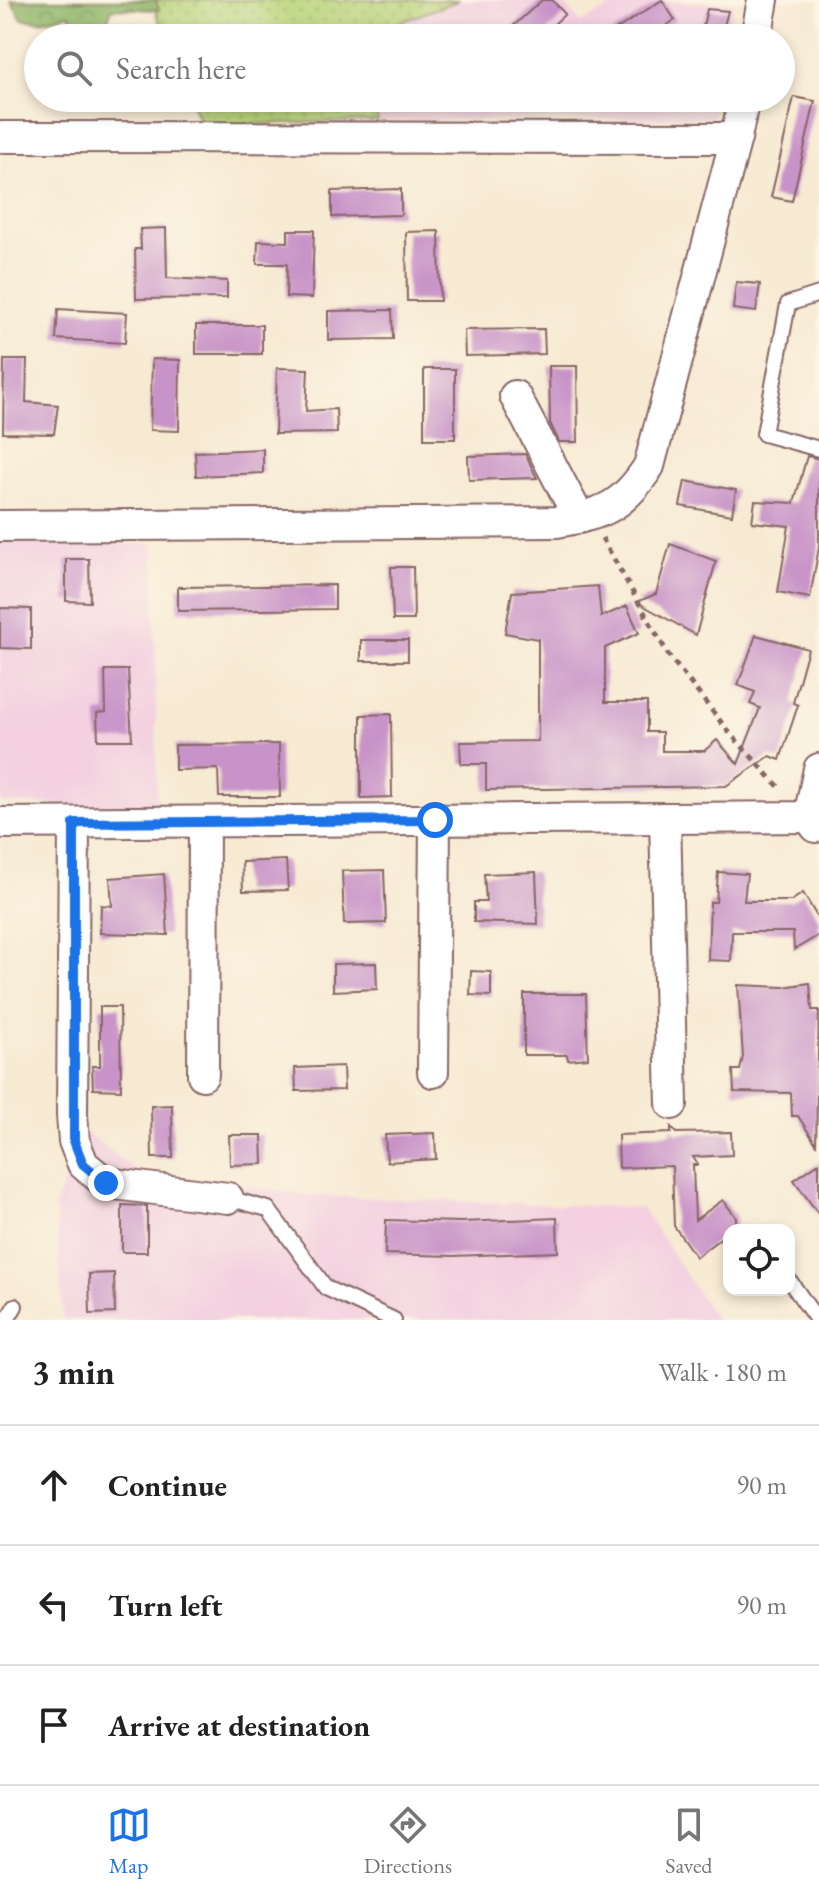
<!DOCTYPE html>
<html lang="en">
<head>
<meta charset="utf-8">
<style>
  :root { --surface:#fff; --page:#f6f6f6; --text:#222; --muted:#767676; --line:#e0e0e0; --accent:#1a73e8 }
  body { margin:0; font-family:"EB Garamond",serif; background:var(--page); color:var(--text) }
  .controls { position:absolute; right:24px; bottom:24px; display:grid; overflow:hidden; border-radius:16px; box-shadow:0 4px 12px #0003 }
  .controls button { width:72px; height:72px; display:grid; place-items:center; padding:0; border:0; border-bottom:2px solid var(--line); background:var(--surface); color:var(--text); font:40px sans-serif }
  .stop { position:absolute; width:24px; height:24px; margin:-18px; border:6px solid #1a73e8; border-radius:50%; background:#fff }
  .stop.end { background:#1a73e8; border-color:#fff; box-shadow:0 2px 8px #0008 }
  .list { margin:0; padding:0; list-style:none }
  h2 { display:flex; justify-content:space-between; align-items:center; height:104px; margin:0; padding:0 32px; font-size:34px }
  h2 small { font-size:26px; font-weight:400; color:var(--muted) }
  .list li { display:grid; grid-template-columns:52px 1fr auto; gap:24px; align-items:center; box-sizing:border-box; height:120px; padding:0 32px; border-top:2px solid var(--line) }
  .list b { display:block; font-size:30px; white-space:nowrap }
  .list em { font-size:26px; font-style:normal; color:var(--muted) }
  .icon { flex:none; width:44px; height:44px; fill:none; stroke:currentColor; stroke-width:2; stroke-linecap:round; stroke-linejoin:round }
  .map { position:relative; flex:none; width:819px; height:1320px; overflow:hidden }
  .search { position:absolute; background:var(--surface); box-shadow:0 4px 12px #0003; left:24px; right:24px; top:24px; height:88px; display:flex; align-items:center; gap:20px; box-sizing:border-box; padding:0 28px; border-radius:44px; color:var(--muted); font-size:30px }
  .sheet { height:464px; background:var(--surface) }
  nav { display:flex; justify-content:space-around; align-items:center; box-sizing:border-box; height:112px; border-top:2px solid var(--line); background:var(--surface); font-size:22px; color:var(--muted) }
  nav a { display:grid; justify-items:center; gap:4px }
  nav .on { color:var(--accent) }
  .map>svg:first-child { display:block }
</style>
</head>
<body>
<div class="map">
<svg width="819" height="1320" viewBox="0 0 819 1320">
  <defs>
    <pattern id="grass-dots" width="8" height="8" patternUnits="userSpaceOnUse" patternTransform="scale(2)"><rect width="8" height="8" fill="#b8d47a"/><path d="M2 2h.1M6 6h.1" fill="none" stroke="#a0b66a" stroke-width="1.8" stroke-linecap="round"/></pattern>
    <pattern id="forest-crowns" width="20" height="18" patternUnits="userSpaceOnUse" patternTransform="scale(2)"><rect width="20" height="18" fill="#92b66a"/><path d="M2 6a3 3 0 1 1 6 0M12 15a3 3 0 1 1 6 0" fill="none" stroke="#799357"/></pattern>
  </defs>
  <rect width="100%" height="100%" fill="#fcf5e5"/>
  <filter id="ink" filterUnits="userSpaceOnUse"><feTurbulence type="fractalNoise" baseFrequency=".0125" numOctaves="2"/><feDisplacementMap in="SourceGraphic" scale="16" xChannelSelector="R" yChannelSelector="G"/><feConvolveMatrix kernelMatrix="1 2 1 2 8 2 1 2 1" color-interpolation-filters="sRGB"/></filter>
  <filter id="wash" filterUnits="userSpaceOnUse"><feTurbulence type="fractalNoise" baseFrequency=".006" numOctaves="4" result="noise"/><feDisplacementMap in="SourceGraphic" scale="32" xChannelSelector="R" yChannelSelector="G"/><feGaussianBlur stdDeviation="1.8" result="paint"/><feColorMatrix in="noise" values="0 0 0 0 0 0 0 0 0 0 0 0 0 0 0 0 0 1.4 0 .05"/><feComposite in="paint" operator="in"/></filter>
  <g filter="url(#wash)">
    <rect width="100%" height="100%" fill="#f7ead3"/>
    <!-- built -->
    <g fill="#f3cfe0">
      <path d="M459,0H561L581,23L624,0L734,4L728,38H358Z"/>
      <path d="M372,98H717L713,118L378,121Z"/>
      <path d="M0,542L154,544L157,807L0,803Z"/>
      <path d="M87,1133L136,1171L313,1196L642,1208L716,1320H63L55,1204Z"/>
    </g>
    <!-- grass -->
    <g fill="url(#grass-dots)" stroke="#817a52" stroke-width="2">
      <path d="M151,0H459L358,38H166Z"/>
      <path d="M190,98H372L378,121L201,125Z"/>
    </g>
    <!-- forest -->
    <path fill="url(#forest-crowns)" stroke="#6e6a4a" stroke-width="2" d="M11,0H156L159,10L112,8L101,38H77L72,34L70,14L40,21L22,19Z"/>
    <g id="blocks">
      <!-- building -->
      <g fill="#c893c8">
        <path d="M542,0H552L565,14L539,38H500Z"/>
        <path d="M662,0L675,20L646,38H603Z"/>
        <path d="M707,9L728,11L721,38L701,34Z"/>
        <path d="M794,97L815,101L792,201L771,197Z"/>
        <path d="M401,189V215L332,217V191Z"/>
        <path d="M166,228L167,278L227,281V298L136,299L135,249H141L140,229Z"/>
        <path d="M288,230H314L312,298L286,297L287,264H257L258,241L288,242Z"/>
        <path d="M439,231L440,301H407L406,232Z"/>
        <path d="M736,282L760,284L756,312L733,309Z"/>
        <path d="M58,309L127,313L125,343L56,339Z"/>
        <path d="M392,310L393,339L328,340V311Z"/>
        <rect x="196" y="325" width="66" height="29"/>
        <path d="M544,329L545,354L465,356L464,330Z"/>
        <path d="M152,359L180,360L179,431L150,430Z"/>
        <path d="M4,360H27L26,402L58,405L54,434L3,433Z"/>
        <path d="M549,366H577L578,442H559L550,423Z"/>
        <path d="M277,368L308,369L306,411L336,409L337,433L275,434Z"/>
        <rect x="424" y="369" width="31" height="70"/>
        <path d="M263,449V473L196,476L195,452Z"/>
        <path d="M525,454L537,478L469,480L468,456Z"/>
        <path d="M807,456L819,459V547L810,598L778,592L789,526L752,522L755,501L794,503Z"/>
        <path d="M685,481L736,490L732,515L680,506Z"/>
        <path d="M670,544L716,561L696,635L637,602L656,594Z"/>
        <path d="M66,559H89L90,602L66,601Z"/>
        <path d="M391,567H413L414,620H393Z"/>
        <path d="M335,585V609L178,611V587Z"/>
        <path d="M598,586L601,617L627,606L639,633L605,648V702H647V732H662V751H704L717,740L738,764L760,708L750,704L755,692L738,685L756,635L808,649L793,703L798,705L780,760L770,756L726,786L486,790V764H461L460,742L538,741V639L505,633L512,592Z"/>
        <path d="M0,608L31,609V649L0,648Z"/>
        <rect x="361" y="640" width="47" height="21"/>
        <path d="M105,670H128L132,740H98L97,713L106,712Z"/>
        <path d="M391,714L392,797L361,798V715Z"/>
        <path d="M279,744L280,797H219L218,769L175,770V745Z"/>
        <path d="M286,860L288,890L243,891L242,862Z"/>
        <path d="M384,870L386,923L344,924L342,871Z"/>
        <path d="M536,872L538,924L474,922V902H486L484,874Z"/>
        <path d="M718,872L747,874L744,901H791L803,893L819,920V935L794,950L793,932H732L731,961L708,960L710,902H716Z"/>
        <path d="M164,874L168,935L100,933L101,905L112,906L110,878Z"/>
        <path d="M376,963L377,989L333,991V964Z"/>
        <path d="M471,971L491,972V996L470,995Z"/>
        <path d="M810,983L812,1010H819L816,1144L798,1116H792L791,1093L734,1092L733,1070H740L743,1057L738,985L783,987Z"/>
        <path d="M524,994H586L588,1058L568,1060L567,1055H524Z"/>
        <path d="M100,1007H120L121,1090L93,1089L92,1066H100Z"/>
        <path d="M343,1066L344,1090L296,1091L295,1068Z"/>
        <path d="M172,1105L173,1158H152L151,1106Z"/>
        <path d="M671,1127L676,1133L731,1132L732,1155L693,1157L698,1165H693L695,1220L723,1200L736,1217V1226L696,1257L674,1226L672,1166L619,1168L618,1135L671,1133Z"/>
        <path d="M435,1133L436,1159L387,1162L385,1135Z"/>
        <path d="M229,1135H262L263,1164L230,1165Z"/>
        <path d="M819,1163V1215L794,1180Z"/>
        <path d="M122,1205L147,1206V1252H122Z"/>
        <path d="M557,1218L558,1252L453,1256L385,1254L386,1220L461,1222Z"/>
        <path d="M114,1273L115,1313L90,1314L89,1274Z"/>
      </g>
    </g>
  </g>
  <g filter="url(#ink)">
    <use href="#blocks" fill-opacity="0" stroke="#876666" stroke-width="2"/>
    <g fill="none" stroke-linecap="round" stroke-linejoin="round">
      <defs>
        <g id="lane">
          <path d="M819,294L788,304L764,434L819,449"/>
          <path d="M228,1198L268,1209L326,1288L394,1320"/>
          <path d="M789,1280L817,1320"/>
          <path d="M7,1320L15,1306"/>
        </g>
        <g id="street">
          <path d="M756,38L763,0"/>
          <path d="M0,137L736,138L744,98"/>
          <path d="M515,396L579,518"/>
          <path d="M0,526L557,522C603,514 623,507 649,466L736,138"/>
          <path d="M665,818L672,1104"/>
          <path d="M0,823L809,817L819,812"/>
          <path d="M74,823L72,1115L74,1141L83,1164L106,1183L228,1198"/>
          <path d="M816,827L809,817L819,769"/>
          <path d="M433,1072L435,820"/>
          <path d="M203,1075L204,822"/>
        </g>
      </defs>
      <!-- lane casing -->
      <use href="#lane" stroke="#876666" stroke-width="18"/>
      <!-- street casing -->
      <use href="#street" stroke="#876666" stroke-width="34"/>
      <!-- path -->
      <path stroke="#876666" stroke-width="5" stroke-dasharray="6 6" stroke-linecap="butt" d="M602,538L669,656L728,731L781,789"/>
      <!-- lane -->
      <use href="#lane" stroke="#fff" stroke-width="14"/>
      <!-- street -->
      <use href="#street" stroke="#fff" stroke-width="30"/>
    </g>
  </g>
  <g fill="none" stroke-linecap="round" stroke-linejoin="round" filter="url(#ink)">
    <!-- route -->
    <path stroke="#1a73e8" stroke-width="10" d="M106,1183L83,1164L74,1141V823L435,820"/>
  </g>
</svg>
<div class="controls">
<button><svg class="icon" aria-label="locate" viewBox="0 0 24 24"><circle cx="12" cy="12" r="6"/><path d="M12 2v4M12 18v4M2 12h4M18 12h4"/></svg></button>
</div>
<div class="stop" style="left:435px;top:820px"></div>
<div class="stop end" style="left:106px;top:1183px"></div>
<div class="search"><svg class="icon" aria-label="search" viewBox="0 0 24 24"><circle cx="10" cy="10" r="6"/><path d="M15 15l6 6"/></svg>Search here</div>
</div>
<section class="sheet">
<h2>3 min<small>Walk · 180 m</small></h2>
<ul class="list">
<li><svg class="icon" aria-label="ahead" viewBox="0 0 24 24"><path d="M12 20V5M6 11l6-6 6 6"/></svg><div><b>Continue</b></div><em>90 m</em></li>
<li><svg class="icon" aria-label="left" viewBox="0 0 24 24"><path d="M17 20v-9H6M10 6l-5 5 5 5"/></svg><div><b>Turn left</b></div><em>90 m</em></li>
<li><svg class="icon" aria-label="arrive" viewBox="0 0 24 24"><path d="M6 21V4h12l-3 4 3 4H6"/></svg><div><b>Arrive at destination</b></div></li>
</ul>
</section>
<nav>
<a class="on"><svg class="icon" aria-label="map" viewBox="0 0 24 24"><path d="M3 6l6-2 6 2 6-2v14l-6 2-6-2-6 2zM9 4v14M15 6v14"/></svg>Map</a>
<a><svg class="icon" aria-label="directions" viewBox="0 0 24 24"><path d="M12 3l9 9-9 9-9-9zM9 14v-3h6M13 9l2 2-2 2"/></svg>Directions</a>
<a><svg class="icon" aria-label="saved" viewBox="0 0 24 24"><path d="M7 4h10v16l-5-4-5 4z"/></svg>Saved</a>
</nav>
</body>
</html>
